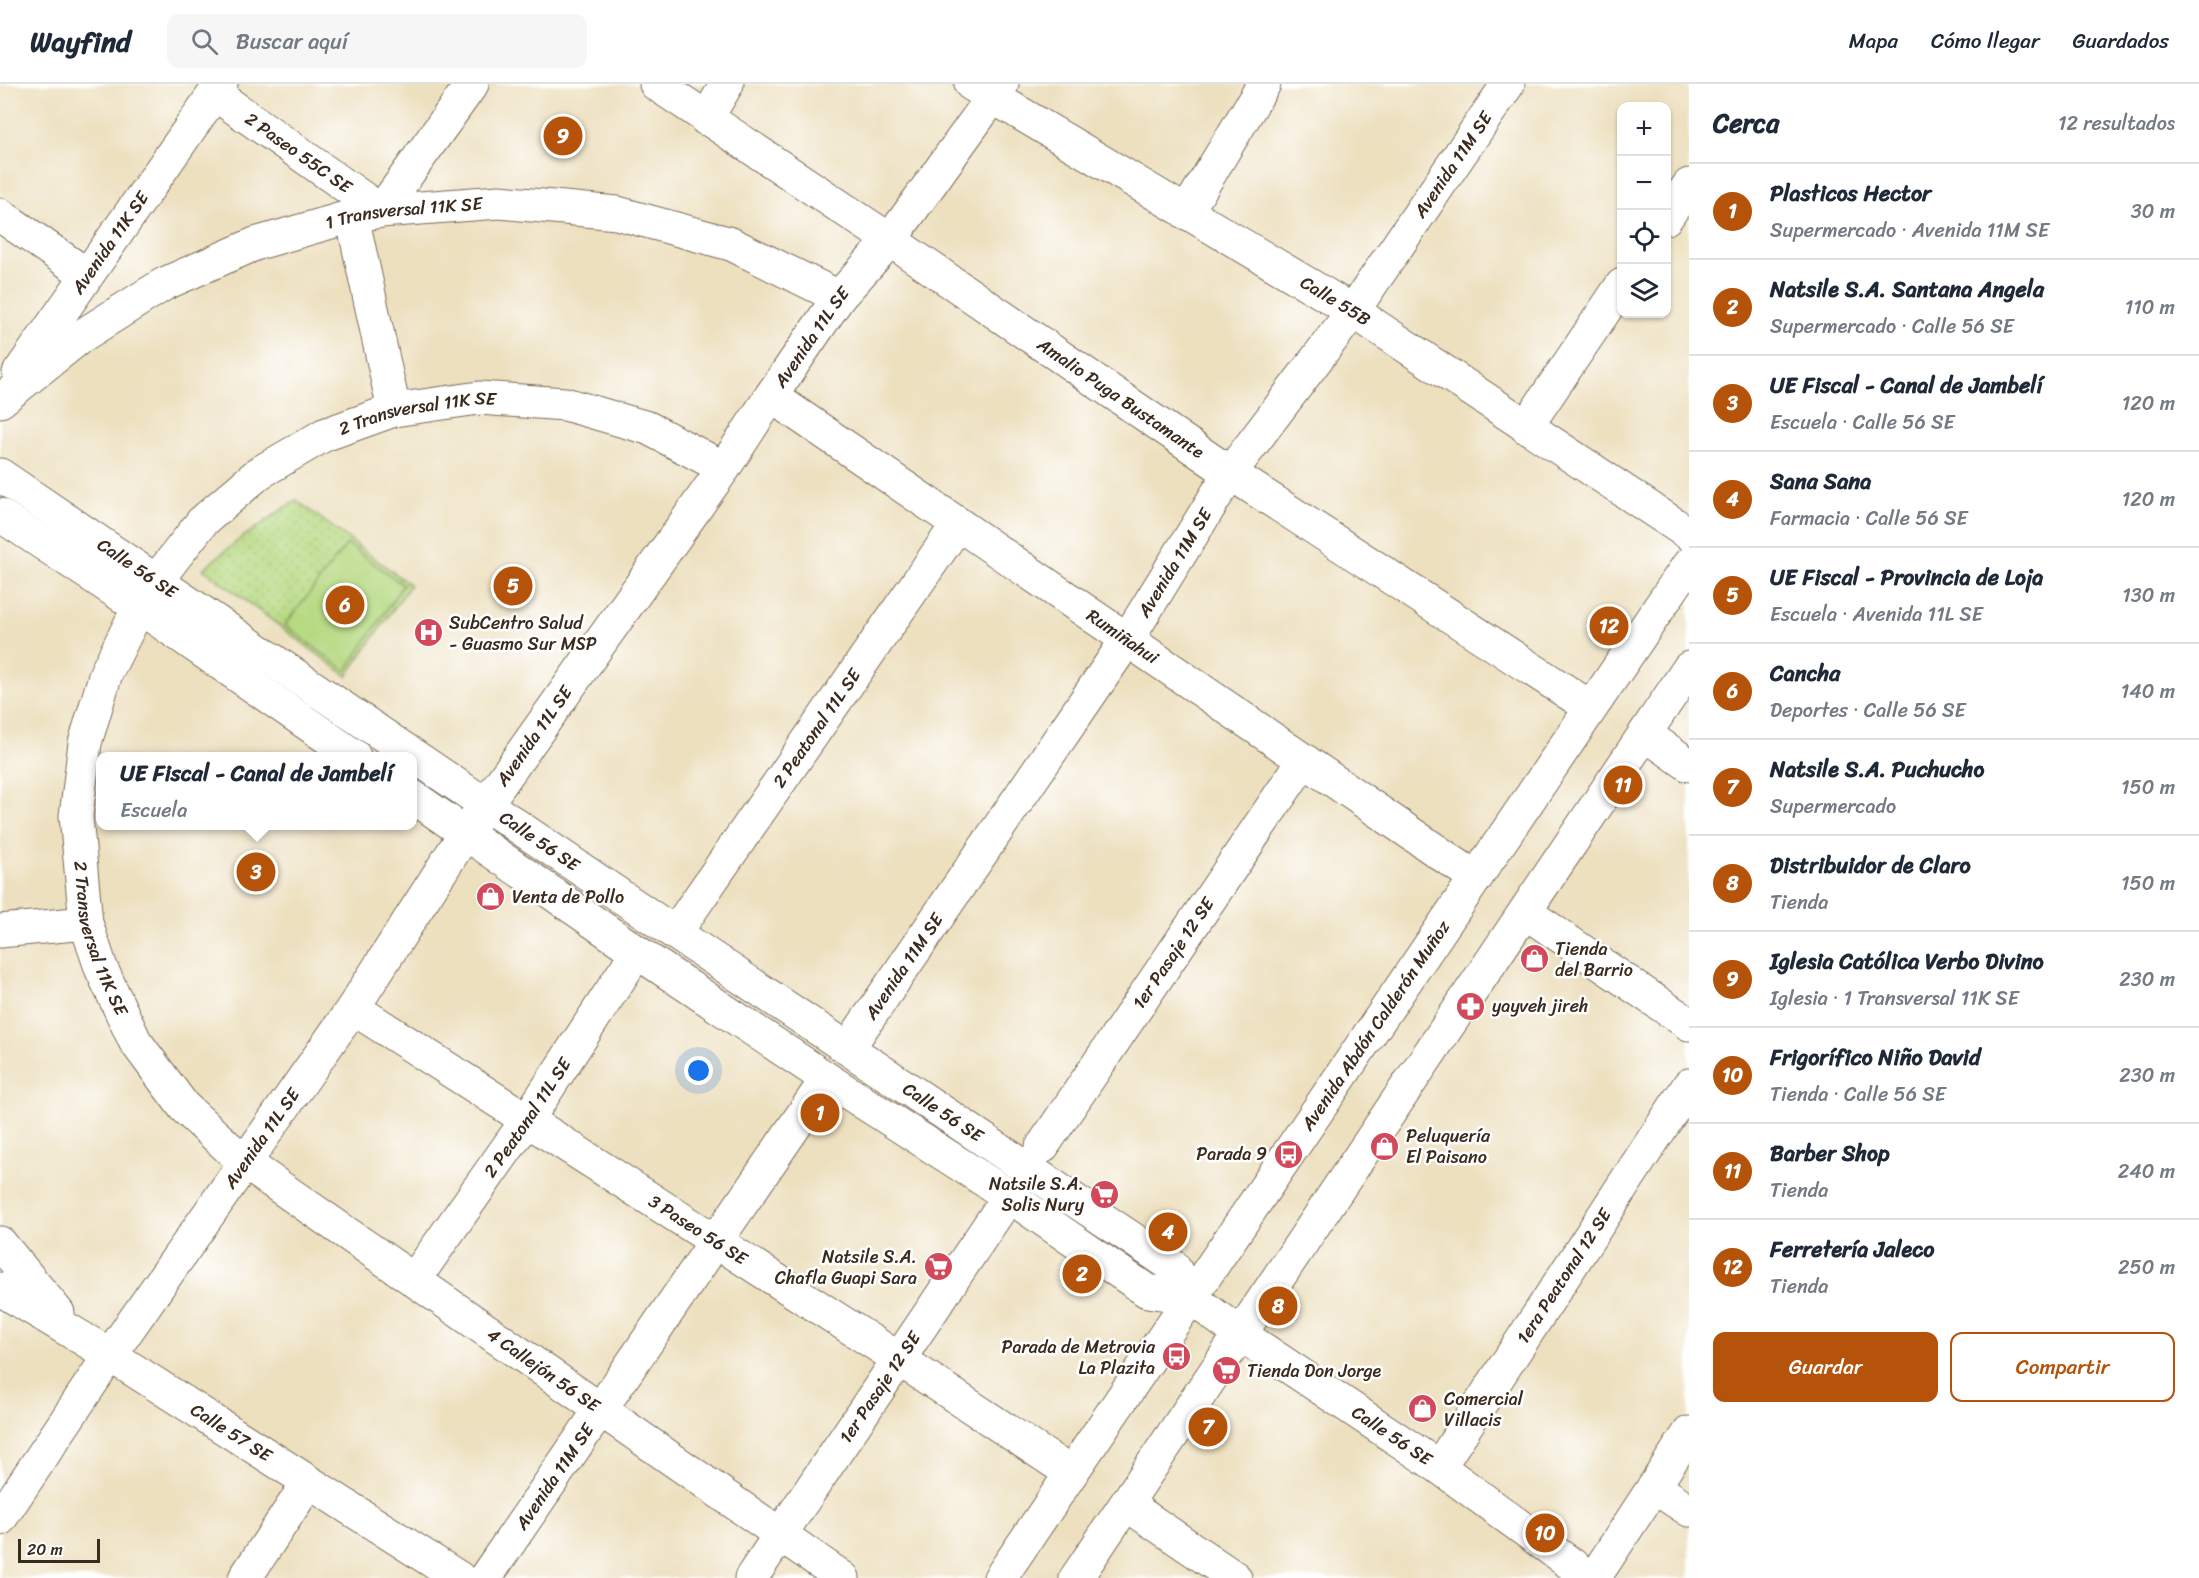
<!DOCTYPE html>
<html lang="es">
<head>
<meta charset="utf-8">
<style>
  :root { --surface:#fff; --page:#f6f6f7; --text:#1f2937; --muted:#747a83; --line:#e0e1e3; --accent:#b45309 }
  body { margin:0; font-family:Sriracha,sans-serif; background:var(--page); color:var(--text) }
  .controls { position:absolute; right:18px; top:18px; display:grid; overflow:hidden; border-radius:12px; box-shadow:0 2px 4px #0004 }
  .controls button { width:54px; height:54px; display:grid; place-items:center; padding:0; border:0; border-bottom:2px solid var(--line); background:var(--surface); color:var(--text); font:30px sans-serif }
  .scale { position:absolute; left:18px; bottom:15px; width:82px; box-sizing:border-box; padding-left:6px; border:3px solid #3b2a1e; border-top:0; font-size:16px; line-height:21px; white-space:nowrap; color:#3b2a1e; -webkit-text-stroke:4px #fff; paint-order:stroke }
  .you { position:absolute; left:699px; top:987px; width:21px; height:21px; margin:-15px; border:4px solid #fff; border-radius:50%; background:#1a73e8; box-shadow:0 0 0 9px #1a73e833 }
  .badge { display:grid; place-items:center; width:39px; height:39px; border-radius:50%; background:var(--accent); color:#fff; font-size:20px; font-weight:700 }
  .pin { position:absolute; translate:-50% -50%; border:3px solid #fff; box-shadow:0 2px 6px #0006 }
  .popup { position:absolute; left:96px; top:668px; width:321px; height:78px; box-sizing:border-box; display:grid; place-content:center; border-radius:12px; background:var(--surface); filter:drop-shadow(0 2px 4px #0005); font-size:20px; white-space:nowrap; color:var(--muted) }
  .popup b { font-size:22px; color:var(--text) }
  .popup::after { content:''; position:absolute; left:50%; top:100%; margin-left:-12px; border:12px solid transparent; border-top-color:var(--surface) }
  .list { margin:0; padding:0; list-style:none }
  h2 { display:flex; justify-content:space-between; align-items:center; height:78px; margin:0; padding:0 24px; font-size:26px }
  h2 small { font-size:20px; font-weight:400; color:var(--muted) }
  .list li { display:grid; grid-template-columns:39px 1fr auto; gap:18px; align-items:center; box-sizing:border-box; height:96px; padding:0 24px; border-top:2px solid var(--line) }
  .list b { display:block; font-size:22px; white-space:nowrap }
  .list p { margin:0; font-size:20px; white-space:nowrap; color:var(--muted) }
  .list em { font-size:20px; font-style:normal; color:var(--muted) }
  .actions { display:flex; gap:12px; padding:18px 24px }
  .actions a { flex:1; padding:14px 0; border:2px solid var(--accent); border-radius:12px; text-align:center; font-size:21px; color:var(--accent) }
  .actions .main { background:var(--accent); color:#fff }
  .icon { flex:none; width:33px; height:33px; fill:none; stroke:currentColor; stroke-width:2; stroke-linecap:round; stroke-linejoin:round }
  .map { position:relative; flex:none; width:1689px; height:1494px; overflow:hidden }
  header { display:flex; align-items:center; gap:36px; box-sizing:border-box; height:84px; padding:0 30px; background:var(--surface); border-bottom:2px solid var(--line) }
  header strong { font-size:28px }
  nav { display:flex; gap:33px; margin-inline-start:auto; font-size:21px }
  .search { width:420px; height:54px; background:var(--page); display:flex; align-items:center; gap:15px; box-sizing:border-box; padding:0 21px; border-radius:12px; color:var(--muted); font-size:22px }
  main { display:flex }
  aside { flex:1; background:var(--surface) }
  .map>svg:first-child { display:block }
</style>
</head>
<body>
<header>
<strong>Wayfind</strong>
<div class="search"><svg class="icon" aria-label="search" viewBox="0 0 24 24"><circle cx="10" cy="10" r="6"/><path d="M15 15l6 6"/></svg>Buscar aquí</div>
<nav><a>Mapa</a><a>Cómo llegar</a><a>Guardados</a></nav>
</header>
<main>
<div class="map">
<svg width="1689" height="1494" viewBox="0 0 1689 1494">
  <defs>
    <pattern id="grass-dots" width="8" height="8" patternUnits="userSpaceOnUse" patternTransform="scale(1.5)"><rect width="8" height="8" fill="#b6d981"/><path d="M2 2h.1M6 6h.1" fill="none" stroke="#9dba6f" stroke-width="1.8" stroke-linecap="round"/></pattern>
  </defs>
  <rect width="100%" height="100%" fill="#fff"/>
  <filter id="ink" filterUnits="userSpaceOnUse"><feTurbulence type="fractalNoise" baseFrequency=".0167" numOctaves="2"/><feDisplacementMap in="SourceGraphic" scale="12" xChannelSelector="R" yChannelSelector="G"/><feConvolveMatrix kernelMatrix="1 2 1 2 8 2 1 2 1" color-interpolation-filters="sRGB"/></filter>
  <filter id="wash" filterUnits="userSpaceOnUse"><feTurbulence type="fractalNoise" baseFrequency=".008" numOctaves="4" result="noise"/><feDisplacementMap in="SourceGraphic" scale="24" xChannelSelector="R" yChannelSelector="G"/><feGaussianBlur stdDeviation="1.35" result="paint"/><feColorMatrix in="noise" values="0 0 0 0 0 0 0 0 0 0 0 0 0 0 0 0 0 1.4 0 .05"/><feComposite in="paint" operator="in"/></filter>
  <g filter="url(#wash)">
    <rect width="100%" height="100%" fill="#ede0bf"/>
    <!-- grass -->
    <path fill="url(#grass-dots)" stroke="#788250" stroke-width="1.5" d="M296,416L410,501L347,592L203,485L240,455Z"/>
    <!-- garden -->
    <path fill="#b6d981" stroke="#788250" stroke-width="1.5" d="M347,460L403,501L346,587L285,541Z"/>
  </g>
  <g filter="url(#ink)">
    <g fill="none" stroke-linecap="round" stroke-linejoin="round">
      <defs>
        <g id="street">
          <path id="s1" d="M656,0L890,156L1230,389L1590,623"/>
          <path id="s2" d="M971,0L1353,227L1689,450"/>
          <path id="s3" d="M215,10L381,127L472,0"/>
          <path d="M706,35L727,0"/>
          <path d="M1186,129L1264,0"/>
          <path d="M0,131L87,191"/>
          <path d="M352,132L394,326"/>
          <path d="M1666,134L1689,101"/>
          <path id="s4" d="M19,289L221,0"/>
          <path id="s5" d="M771,312L1476,794"/>
          <path id="s6" d="M0,317L80,253L164,200L255,160L352,132L381,127L499,118L617,129L731,160L839,213"/>
          <path d="M1526,343L1622,201"/>
          <path id="s7" d="M156,497L202,438L259,389L324,351L394,326L479,314L565,320L648,344L724,384"/>
          <path id="s8" d="M139,523L106,589L85,659L76,732L86,839L101,884L135,957L184,1023L244,1078L843,1494"/>
          <path d="M1645,650L1689,681"/>
          <path d="M1525,828L1689,940"/>
          <path d="M0,847L86,839"/>
          <path id="s9" d="M675,849L958,440"/>
          <path id="s10" d="M353,924L899,1275L1071,1389"/>
          <path id="s11" d="M848,964L1127,556L1230,389L1353,227L1508,0"/>
          <path id="s12" d="M1042,1063L1304,676"/>
          <path d="M0,1159L58,1229"/>
          <path id="s13" d="M414,1196L527,1036L637,868"/>
          <path id="s14" d="M0,1205L110,1271L459,1494"/>
          <path id="s15" d="M1439,1383L1689,1001"/>
          <path d="M1654,1403L1689,1426"/>
          <path d="M1126,1420L1235,1494"/>
          <path id="s16" d="M0,1435L110,1271L353,924L466,748L724,384L771,312L839,213L890,156L1002,0"/>
          <path d="M245,1494L308,1399"/>
          <path id="s17" d="M485,1494L827,995"/>
          <path id="s18" d="M751,1494L1009,1112"/>
          <path d="M1594,1494L1689,1349"/>
        </g>
        <g id="secondary">
          <path id="s19" d="M0,391L675,849L1173,1182L1190,1213L1240,1250L1439,1383L1590,1494"/>
          <path d="M0,431L139,523L354,672"/>
          <path d="M412,712L637,868L827,995L1009,1112L1147,1207L1190,1213"/>
          <path id="s20" d="M1000,1494L1689,480"/>
          <path d="M1076,1494L1689,584"/>
        </g>
      </defs>
      <!-- street casing -->
      <use href="#street" stroke="#796a56" stroke-width="35"/>
      <!-- secondary casing -->
      <use href="#secondary" stroke="#796a56" stroke-width="35"/>
      <!-- street -->
      <use href="#street" stroke="#fff" stroke-width="33"/>
      <!-- secondary -->
      <use href="#secondary" stroke="#fff" stroke-width="33"/>
    </g>
  </g>
  <!-- icons -->
  <defs>
    <symbol id="hospital-disc" viewBox="-11 -11 22 22"><circle r="9.5" fill="#d1495b" stroke="#fff"/><path d="M-5-5h3v3.5h4V-5h3V5h-3V1.5h-4V5h-3Z" fill="#fff"/></symbol>
    <symbol id="shop-disc" viewBox="-11 -11 22 22"><circle r="9.5" fill="#d1495b" stroke="#fff"/><path d="M-5-2.5h2.3a2.7 3.5 0 0 1 5.4 0H5L5.5 6h-11ZM-1.5-2.5h3a1.5 2.3 0 0 0-3 0Z" fill="#fff"/></symbol>
    <symbol id="pharmacy-disc" viewBox="-11 -11 22 22"><circle r="9.5" fill="#d1495b" stroke="#fff"/><path d="M-2-6h4v4h4v4h-4v4h-4v-4h-4v-4h4Z" fill="#fff"/></symbol>
    <symbol id="bus-disc" viewBox="-11 -11 22 22"><circle r="9.5" fill="#d1495b" stroke="#fff"/><path d="M-5-6H5V4H4V6H2V4H-2V6H-4V4H-5ZM-3.5-4V0h7V-4ZM-3.5 1.2v1.5H-2V1.2ZM2 1.2v1.5H3.5V1.2Z" fill="#fff"/></symbol>
    <symbol id="supermarket-disc" viewBox="-11 -11 22 22"><circle r="9.5" fill="#d1495b" stroke="#fff"/><path d="M-6-5.5h2.5l.6 2H6L4.5 2H-2.5L-4.4-4H-6ZM-1.5 3.2a1.3 1.3 0 1 0 .1 0ZM3 3.2a1.3 1.3 0 1 0 .1 0Z" fill="#fff"/></symbol>
  </defs>
  <g fill-rule="evenodd">
    <use href="#hospital-disc" x="412" y="532" width="33" height="33"/>
    <use href="#shop-disc" x="474" y="796" width="33" height="33"/>
    <use href="#shop-disc" x="1518" y="858" width="33" height="33"/>
    <use href="#pharmacy-disc" x="1454" y="906" width="33" height="33"/>
    <use href="#shop-disc" x="1368" y="1046" width="33" height="33"/>
    <use href="#bus-disc" x="1272" y="1054" width="33" height="33"/>
    <use href="#supermarket-disc" x="1088" y="1094" width="33" height="33"/>
    <use href="#supermarket-disc" x="922" y="1166" width="33" height="33"/>
    <use href="#bus-disc" x="1160" y="1256" width="33" height="33"/>
    <use href="#supermarket-disc" x="1210" y="1270" width="33" height="33"/>
    <use href="#shop-disc" x="1406" y="1308" width="33" height="33"/>
  </g>
  <g text-anchor="middle" dominant-baseline="central" stroke-width="5" stroke-linejoin="round" paint-order="stroke">
    <!-- street labels -->
    <g font-size="18" fill="#3b2a1e" stroke="#fff">
      <text stroke="none"><textPath href="#s3" startOffset="102">2 Paseo 55C SE</textPath></text>
      <text stroke="none"><textPath href="#s11" startOffset="1071">Avenida 11M SE</textPath></text>
      <text stroke="none"><textPath href="#s6" startOffset="454">1 Transversal 11K SE</textPath></text>
      <text stroke="none"><textPath href="#s4" startOffset="159">Avenida 11K SE</textPath></text>
      <text stroke="none"><textPath href="#s2" startOffset="424">Calle 55B</textPath></text>
      <text stroke="none"><textPath href="#s16" startOffset="1434">Avenida 11L SE</textPath></text>
      <text stroke="none"><textPath href="#s1" startOffset="561">Amalio Puga Bustamante</textPath></text>
      <text stroke="none"><textPath href="#s7" startOffset="322">2 Transversal 11K SE</textPath></text>
      <text stroke="none"><textPath href="#s11" startOffset="585">Avenida 11M SE</textPath></text>
      <text stroke="none"><textPath href="#s19" startOffset="166">Calle 56 SE</textPath></text>
      <text stroke="none"><textPath href="#s5" startOffset="426">Rumiñahui</textPath></text>
      <text stroke="none"><textPath href="#s9" startOffset="249">2 Peatonal 11L SE</textPath></text>
      <text stroke="none"><textPath href="#s16" startOffset="948">Avenida 11L SE</textPath></text>
      <text stroke="none"><textPath href="#s19" startOffset="652">Calle 56 SE</textPath></text>
      <text stroke="none"><textPath href="#s8" startOffset="346">2 Transversal 11K SE</textPath></text>
      <text stroke="none"><textPath href="#s12" startOffset="234">1er Pasaje 12 SE</textPath></text>
      <text stroke="none"><textPath href="#s11" startOffset="99">Avenida 11M SE</textPath></text>
      <text stroke="none"><textPath href="#s20" startOffset="668">Avenida Abdón Calderón Muñoz</textPath></text>
      <text stroke="none"><textPath href="#s19" startOffset="1138">Calle 56 SE</textPath></text>
      <text stroke="none"><textPath href="#s13" startOffset="198">2 Peatonal 11L SE</textPath></text>
      <text stroke="none"><textPath href="#s16" startOffset="462">Avenida 11L SE</textPath></text>
      <text stroke="none"><textPath href="#s10" startOffset="410">3 Paseo 56 SE</textPath></text>
      <text stroke="none"><textPath href="#s15" startOffset="228">1era Peatonal 12 SE</textPath></text>
      <text stroke="none"><textPath href="#s8" startOffset="984">4 Callejón 56 SE</textPath></text>
      <text stroke="none"><textPath href="#s18" startOffset="230">1er Pasaje 12 SE</textPath></text>
      <text stroke="none"><textPath href="#s14" startOffset="272">Calle 57 SE</textPath></text>
      <text stroke="none"><textPath href="#s19" startOffset="1695">Calle 56 SE</textPath></text>
      <text stroke="none"><textPath href="#s17" startOffset="123">Avenida 11M SE</textPath></text>
    </g>
    <!-- poi labels -->
    <g font-size="18" fill="#3b2a1e" stroke="#fff" text-anchor="start">
      <text x="449" y="539">SubCentro Salud<tspan x="449" dy="21">- Guasmo Sur MSP</tspan></text>
      <text x="512" y="813">Venta de Pollo</text>
      <text x="1555" y="865">Tienda<tspan x="1555" dy="21">del Barrio</tspan></text>
      <text x="1492" y="922">yayveh jireh</text>
      <text x="1406" y="1052">Peluquería<tspan x="1406" dy="21">El Paisano</tspan></text>
      <text x="1267" y="1070" text-anchor="end">Parada 9</text>
      <text x="1084" y="1100" text-anchor="end">Natsile S.A.<tspan x="1084" dy="21">Solis Nury</tspan></text>
      <text x="917" y="1173" text-anchor="end">Natsile S.A.<tspan x="917" dy="21">Chafla Guapi Sara</tspan></text>
      <text x="1155" y="1263" text-anchor="end">Parada de Metrovia<tspan x="1155" dy="21">La Plazita</tspan></text>
      <text x="1247" y="1287">Tienda Don Jorge</text>
      <text x="1444" y="1315">Comercial<tspan x="1444" dy="21">Villacis</tspan></text>
    </g>
  </g>
</svg>
<div class="controls">
<button>+</button>
<button>−</button>
<button><svg class="icon" aria-label="locate" viewBox="0 0 24 24"><circle cx="12" cy="12" r="6"/><path d="M12 2v4M12 18v4M2 12h4M18 12h4"/></svg></button>
<button><svg class="icon" aria-label="layers" viewBox="0 0 24 24"><path d="M12 4l9 5-9 5-9-5zM3 14l9 5 9-5"/></svg></button>
</div>
<div class="scale">20 m</div>
<div class="you"></div>
<div class="pin badge" style="left:820px;top:1029px">1</div>
<div class="pin badge" style="left:1082px;top:1190px">2</div>
<div class="pin badge" style="left:256px;top:788px">3</div>
<div class="popup"><b>UE Fiscal - Canal de Jambelí</b>Escuela</div>
<div class="pin badge" style="left:1168px;top:1148px">4</div>
<div class="pin badge" style="left:513px;top:502px">5</div>
<div class="pin badge" style="left:345px;top:521px">6</div>
<div class="pin badge" style="left:1208px;top:1343px">7</div>
<div class="pin badge" style="left:1278px;top:1222px">8</div>
<div class="pin badge" style="left:563px;top:52px">9</div>
<div class="pin badge" style="left:1545px;top:1449px">10</div>
<div class="pin badge" style="left:1623px;top:701px">11</div>
<div class="pin badge" style="left:1609px;top:542px">12</div>
</div>
<aside>
<h2>Cerca<small>12 resultados</small></h2>
<ul class="list">
<li><span class="badge">1</span><div><b>Plasticos Hector</b><p>Supermercado · Avenida 11M SE</p></div><em>30 m</em></li>
<li><span class="badge">2</span><div><b>Natsile S.A. Santana Angela</b><p>Supermercado · Calle 56 SE</p></div><em>110 m</em></li>
<li><span class="badge">3</span><div><b>UE Fiscal - Canal de Jambelí</b><p>Escuela · Calle 56 SE</p></div><em>120 m</em></li>
<li><span class="badge">4</span><div><b>Sana Sana</b><p>Farmacia · Calle 56 SE</p></div><em>120 m</em></li>
<li><span class="badge">5</span><div><b>UE Fiscal - Provincia de Loja</b><p>Escuela · Avenida 11L SE</p></div><em>130 m</em></li>
<li><span class="badge">6</span><div><b>Cancha</b><p>Deportes · Calle 56 SE</p></div><em>140 m</em></li>
<li><span class="badge">7</span><div><b>Natsile S.A. Puchucho</b><p>Supermercado</p></div><em>150 m</em></li>
<li><span class="badge">8</span><div><b>Distribuidor de Claro</b><p>Tienda</p></div><em>150 m</em></li>
<li><span class="badge">9</span><div><b>Iglesia Católica Verbo Divino</b><p>Iglesia · 1 Transversal 11K SE</p></div><em>230 m</em></li>
<li><span class="badge">10</span><div><b>Frigorífico Niño David</b><p>Tienda · Calle 56 SE</p></div><em>230 m</em></li>
<li><span class="badge">11</span><div><b>Barber Shop</b><p>Tienda</p></div><em>240 m</em></li>
<li><span class="badge">12</span><div><b>Ferretería Jaleco</b><p>Tienda</p></div><em>250 m</em></li>
</ul>
<div class="actions"><a class="main">Guardar</a><a>Compartir</a></div>
</aside>
</main>
</body>
</html>
